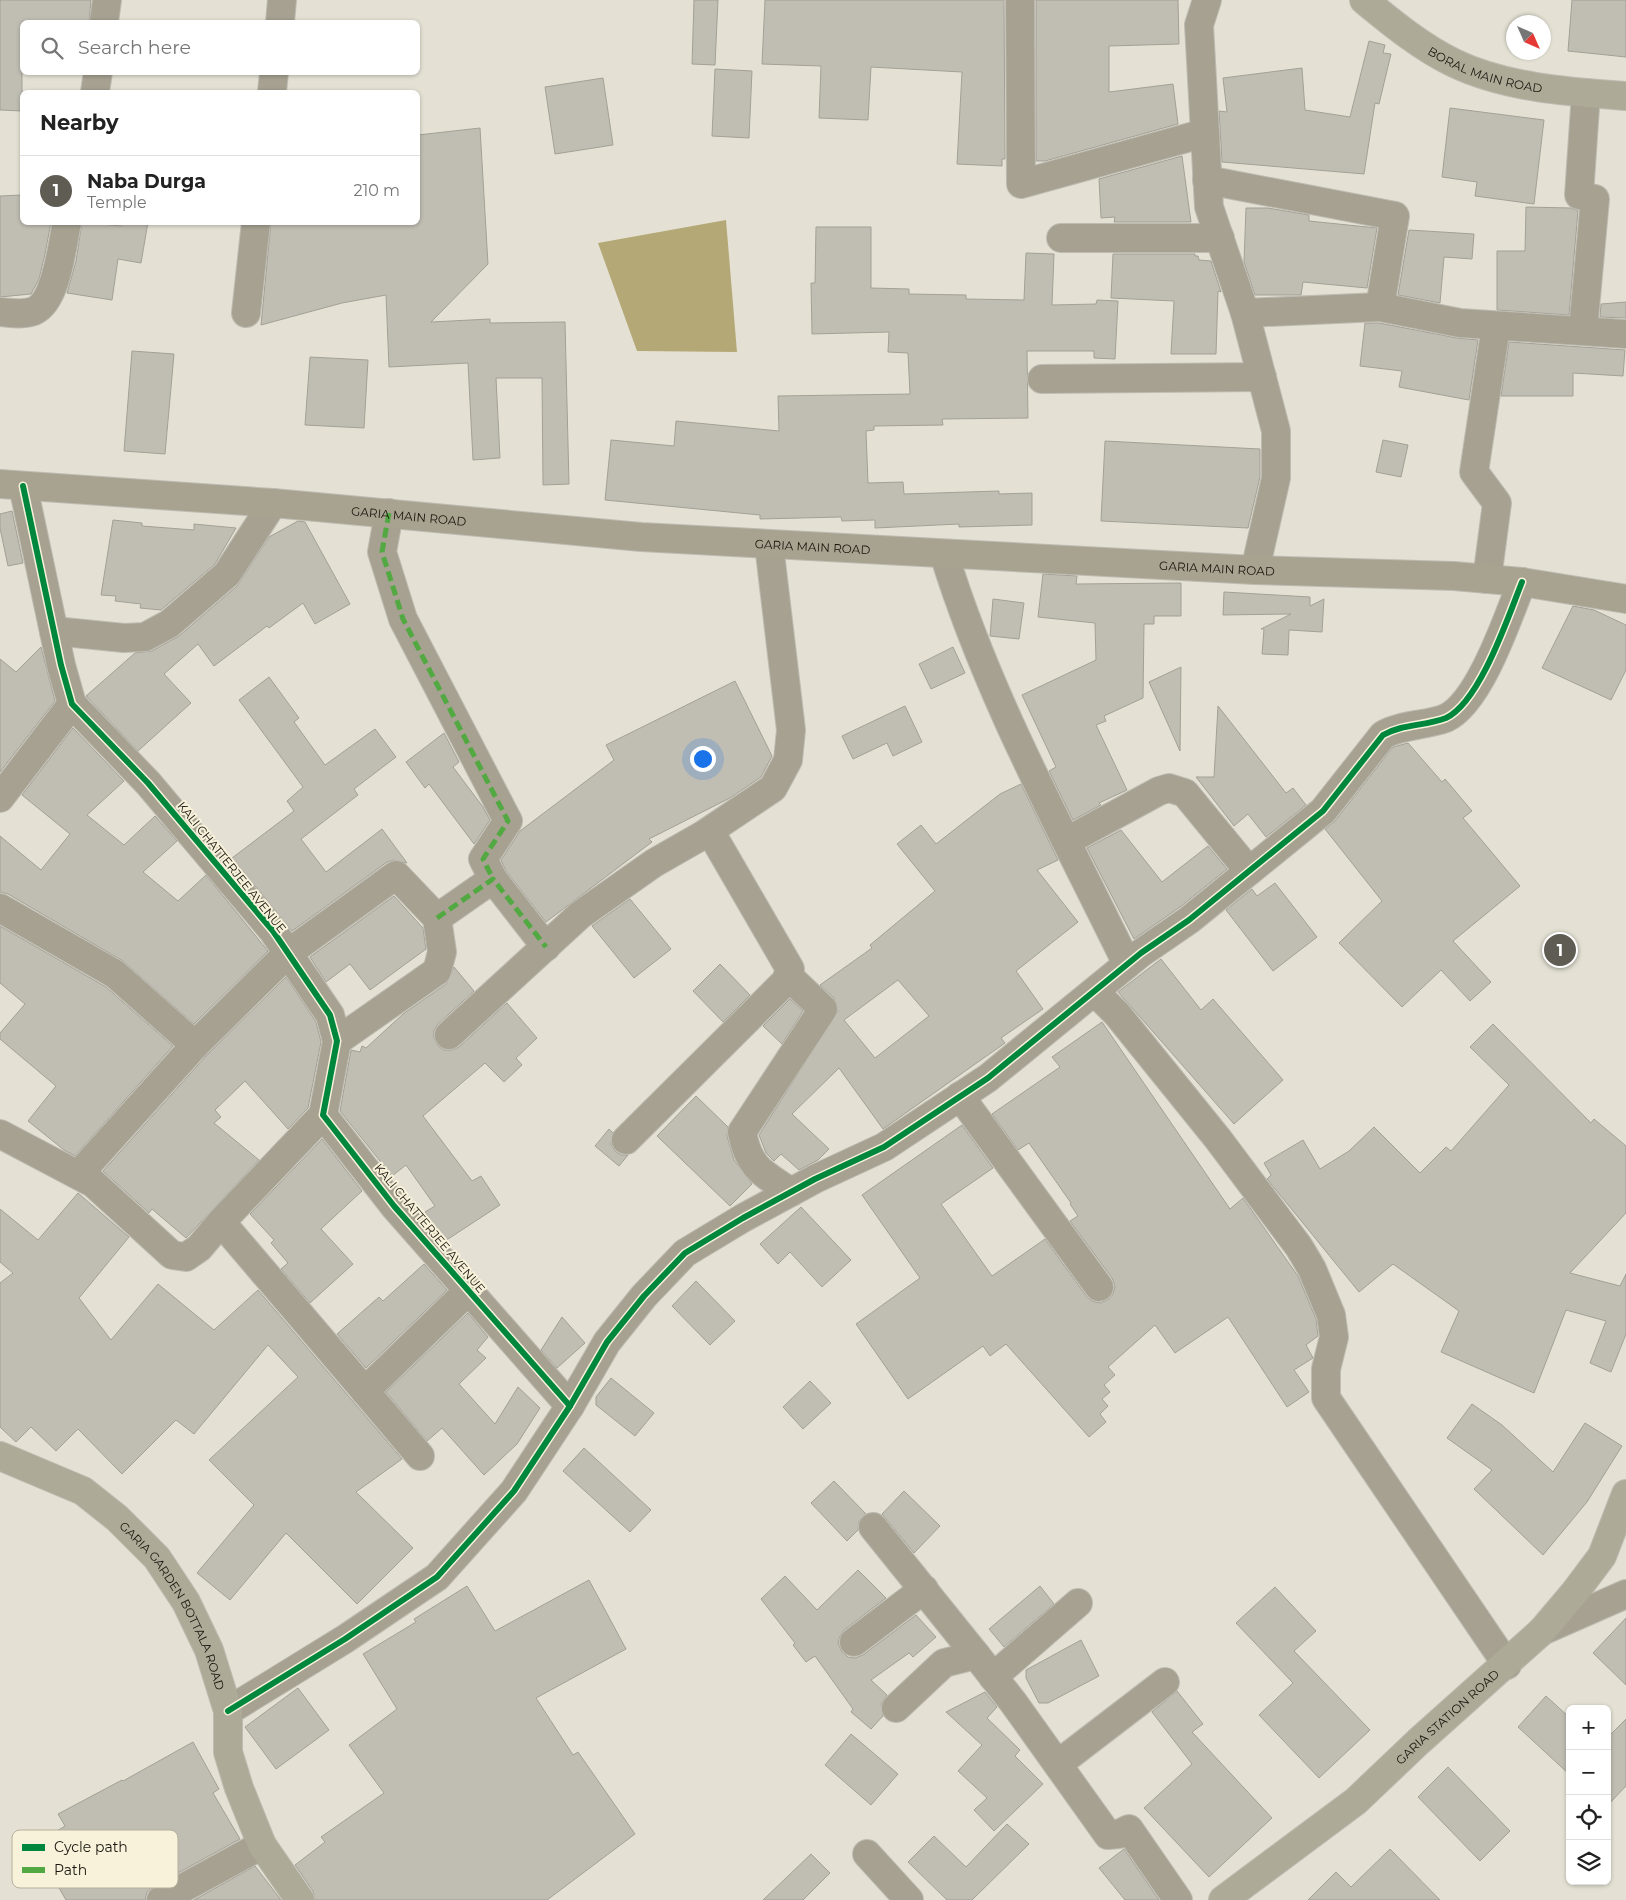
<!DOCTYPE html>
<html lang="en">
<head>
<meta charset="utf-8">
<style>
  :root { --surface:#fff; --page:#f2f2f2; --text:#222; --muted:#767676; --line:#e0e0e0; --accent:#5f5d53 }
  body { margin:0; font-family:Montserrat,sans-serif; background:var(--page); color:var(--text) }
  .controls { position:absolute; right:15px; bottom:15px; display:grid; overflow:hidden; border-radius:8px; box-shadow:0 1px 4px #0004 }
  .controls button { width:45px; height:45px; display:grid; place-items:center; padding:0; border:0; border-bottom:1px solid var(--line); background:var(--surface); color:var(--text); font:25px sans-serif }
  .compass { position:absolute; left:1506px; top:15px; width:45px; height:45px; border-radius:50%; background:var(--surface); box-shadow:0 1px 4px #0004; rotate:135deg }
  .you { position:absolute; left:702px; top:758px; width:18px; height:18px; margin:-12px; border:4px solid #fff; border-radius:50%; background:#1a73e8; box-shadow:0 0 0 8px #1a73e833 }
  .badge { display:grid; place-items:center; width:32px; height:32px; border-radius:50%; background:var(--accent); color:#fff; font-size:16px; font-weight:700 }
  .pin { position:absolute; translate:-50% -50%; border:2px solid #fff; box-shadow:0 1px 5px #0006 }
  .list { margin:0; padding:0; list-style:none }
  h2 { display:flex; justify-content:space-between; align-items:center; height:65px; margin:0; padding:0 20px; font-size:21px }
  h2 small { font-size:16px; font-weight:400; color:var(--muted) }
  .list li { display:grid; grid-template-columns:32px 1fr auto; gap:15px; align-items:center; box-sizing:border-box; height:70px; padding:0 20px; border-top:1px solid var(--line) }
  .list b { display:block; font-size:19px; white-space:nowrap }
  .list p { margin:0; font-size:16px; white-space:nowrap; color:var(--muted) }
  .list em { font-size:16px; font-style:normal; color:var(--muted) }
  .icon { flex:none; width:28px; height:28px; fill:none; stroke:currentColor; stroke-width:2; stroke-linecap:round; stroke-linejoin:round }
  .map { position:relative; flex:none; width:1626px; height:1900px; overflow:hidden }
  .search { position:absolute; background:var(--surface); box-shadow:0 1px 4px #0004; left:20px; top:20px; width:400px; height:55px; display:flex; align-items:center; gap:12px; box-sizing:border-box; padding:0 18px; border-radius:8px; color:var(--muted); font-size:19px }
  .panel { position:absolute; background:var(--surface); box-shadow:0 1px 4px #0004; left:20px; top:90px; width:400px; height:135px; border-radius:8px }
  .map>svg:first-child { display:block }
</style>
</head>
<body>
<div class="map">
<svg width="1626" height="1900" viewBox="0 0 1626 1900">
  <rect width="100%" height="100%" fill="#e4e1d4"/>
  <!-- water -->
  <path fill="#b4a876" d="M726,220L737,352L637,351L598,243Z"/>
  <!-- building -->
  <g fill="#c0bdb3" stroke="#a3a096" fill-rule="evenodd">
    <path d="M0,0H91L89,22H22V111L0,110Z"/>
    <path d="M694,0H718L715,65L692,64Z"/>
    <path d="M765,0H1004L1005,159H1002V166L957,164L962,72L871,67L868,120L819,118L821,66L762,64Z"/>
    <path d="M1036,0H1178L1179,44L1109,46V92L1173,84L1178,124L1045,161H1036Z"/>
    <path d="M1572,0H1626V57L1568,51Z"/>
    <path d="M1369,41L1385,45L1383,53L1391,54L1379,104L1375,103L1364,174L1222,162L1219,111L1227,112L1223,78L1302,68L1305,110L1350,117Z"/>
    <path d="M715,69L752,71L749,138L712,136Z"/>
    <path d="M603,78L613,145L555,154L545,87Z"/>
    <path d="M1450,108L1544,120L1534,204L1475,196L1477,182L1442,177Z"/>
    <path d="M480,128L488,264L431,322L490,319V323L565,322L569,484L543,485L542,378H496L500,458L473,460L468,363L389,367L386,295L342,303L261,325L271,222H418V135Z"/>
    <path d="M1182,156L1191,222H1114L1115,217L1101,218L1099,179Z"/>
    <path d="M22,195V222H51L45,254L39,279L31,294L0,297V196Z"/>
    <path d="M1526,207L1571,208L1578,211L1569,315L1497,310V251H1525Z"/>
    <path d="M1246,208H1268L1309,215V221L1377,228L1367,288L1303,282L1301,295H1255L1244,262Z"/>
    <path d="M82,222L121,226L122,222H148L141,263L118,259L112,300L67,293L76,261Z"/>
    <path d="M816,227H871V288L909,289V294L966,295V299L1024,300L1026,253L1054,254L1052,305L1096,304L1097,300L1118,301L1115,359L1094,358V351H1027L1028,418L942,419L943,425L874,426V430L866,431L868,483L903,482L904,494L999,491V494L1032,493V525L959,527V524L875,528V520L842,521L841,517L760,519V515L605,500L611,440L674,446L676,421L779,431L778,396L910,394L908,353L888,352L889,332L812,334L811,283H815Z"/>
    <path d="M1409,230L1474,234L1472,259L1444,257L1440,303L1398,295Z"/>
    <path d="M1113,254H1195V256H1198L1199,260L1211,261L1221,292L1218,291L1216,354H1171L1174,301L1111,298Z"/>
    <path d="M1626,302V318L1600,317L1601,304Z"/>
    <path d="M1365,323H1379L1457,338L1478,340L1469,400L1399,387L1402,371L1360,366Z"/>
    <path d="M1509,342L1625,350L1623,376L1573,373V396H1501Z"/>
    <path d="M132,351L174,354L165,454L124,451Z"/>
    <path d="M310,357L368,360L364,428L305,425Z"/>
    <path d="M1383,440L1408,445L1401,477L1376,472Z"/>
    <path d="M1105,441L1260,449V477L1248,528L1101,521Z"/>
    <path d="M12,511L23,563L8,566L0,528V514Z"/>
    <path d="M113,520L142,523V526L194,530V524L236,528L215,564L161,610L140,608L141,604L115,601L116,596L101,595Z"/>
    <path d="M298,521L305,522L350,604L315,624L303,603L269,628L267,626L214,666L198,644L164,674L191,703L138,751L86,696L135,653L152,651L179,636L237,586L269,537Z"/>
    <path d="M1043,574L1077,576L1076,584L1181,583V616H1154V624H1144L1143,698L1104,716L1106,721L1096,725L1127,790L1099,803L1101,805L1073,820L1049,771L1056,767L1022,695L1096,660L1095,623L1038,617Z"/>
    <path d="M1224,592L1310,597V606L1324,599L1322,632L1289,630L1288,655L1262,654L1264,629H1261L1291,614L1223,615Z"/>
    <path d="M993,599L1024,603L1019,639L990,636Z"/>
    <path d="M1573,606L1594,610L1626,625V670L1611,700L1542,668Z"/>
    <path d="M41,647L55,701L0,772V659L16,672Z"/>
    <path d="M953,647L965,673L931,689L919,664Z"/>
    <path d="M1181,667L1180,751L1149,682Z"/>
    <path d="M269,677L299,718L294,722L325,765L375,729L396,757L354,789L358,795L301,839L326,872L382,829L407,863L394,860L387,862L292,931L232,858L294,811L287,801L303,787L239,700Z"/>
    <path d="M735,681L772,756L761,777L730,798L649,839L652,842L546,922L506,871L501,860L520,831L614,760L606,745Z"/>
    <path d="M905,706L922,742L893,756L887,743L853,759L842,736Z"/>
    <path d="M1218,706L1286,793L1293,788L1306,805L1266,837L1248,814L1234,826L1196,777H1214Z"/>
    <path d="M73,728L124,781L87,815L124,845L155,816L177,841L143,872L178,901L206,875L268,951L194,1024L123,961L8,894L0,892V836L41,870L70,834L22,795Z"/>
    <path d="M444,733L459,762L453,767L483,807L490,820L474,844L429,784L425,788L406,762Z"/>
    <path d="M1408,743L1442,782L1445,779L1472,811L1463,818L1520,886L1453,941L1491,982L1470,1001L1441,970L1402,1007L1339,943L1382,901L1325,829L1335,821L1393,747Z"/>
    <path d="M1021,784L1058,860L1037,870L1078,922L1016,971L1043,1009L1001,1038L1005,1043L883,1129L839,1068L792,1114L829,1149L818,1160L799,1170L781,1154L774,1161L766,1153L759,1135L838,1011L834,998L820,985L872,948L870,945L935,891L897,844L921,825L936,844L1000,794ZM898,980L929,1016L875,1058L844,1020Z"/>
    <path d="M1121,830L1162,882L1208,846L1227,869L1180,907L1134,939L1087,848Z"/>
    <path d="M1275,883L1317,937L1273,971L1226,910L1252,889L1257,896Z"/>
    <path d="M394,896L423,928L426,949L370,990L350,964L326,982L310,957Z"/>
    <path d="M630,899L671,949L634,978L592,926Z"/>
    <path d="M0,926L106,987L173,1046L75,1156L64,1150L28,1121L56,1086L0,1039V1033L25,1004L0,983Z"/>
    <path d="M1161,959L1201,1010L1213,999L1283,1080L1234,1124L1118,992Z"/>
    <path d="M720,964L750,995L723,1022L693,991Z"/>
    <path d="M454,967L474,991L438,1024L434,1030V1038L438,1046L444,1050H452L459,1047L507,1003L537,1038L516,1058L522,1065L504,1082L485,1063L423,1116L472,1181L481,1176L500,1205L445,1241L425,1212L435,1206L406,1165L392,1176L340,1111L351,1050L360,1052L362,1046L366,1048L403,1014L446,984Z"/>
    <path d="M286,977L316,1022L321,1042L308,1108L288,1129L245,1081L215,1110L221,1117L214,1123L259,1160L186,1238L152,1209L149,1213L103,1171L206,1056Z"/>
    <path d="M790,999L803,1011L782,1044L763,1026Z"/>
    <path d="M1102,1022L1230,1209L1243,1198L1298,1276L1316,1319L1318,1336L1306,1345L1313,1358L1294,1370L1309,1392L1287,1407L1228,1317L1175,1353L1155,1325L1108,1367L1115,1375L1104,1385L1110,1392L1102,1399L1108,1406L1100,1414L1106,1422L1089,1437L1006,1344L990,1356L983,1346L908,1399L856,1324L920,1278L862,1195L962,1125L993,1168L941,1204L992,1276L1045,1239L1087,1297L1092,1301L1100,1303L1109,1299L1113,1294L1115,1286L1112,1278L1070,1221L1078,1216L1070,1204L1071,1203L1029,1143L1018,1150L992,1114L1060,1067L1052,1057Z"/>
    <path d="M1493,1024L1591,1123L1594,1119L1626,1146V1213L1570,1273L1620,1286L1626,1274V1334L1611,1372L1590,1363L1606,1321L1566,1310L1534,1393L1441,1352L1459,1311L1393,1264L1359,1292L1267,1179L1271,1175L1264,1163L1303,1140L1320,1169L1349,1151L1374,1127L1420,1173L1446,1147L1451,1151L1509,1085L1470,1047Z"/>
    <path d="M696,1096L728,1127L727,1136L734,1160L752,1184L730,1206L657,1136Z"/>
    <path d="M609,1129L613,1133L611,1144L615,1151L621,1155H628L619,1166L595,1146Z"/>
    <path d="M322,1139L362,1191L321,1229L353,1264L310,1303L281,1269L288,1263L271,1243L274,1240L250,1214Z"/>
    <path d="M78,1193L129,1237L79,1298L111,1340L158,1284L214,1330L258,1290L402,1459L356,1492L413,1548L357,1604L286,1533L230,1600L197,1573L254,1505L209,1460L298,1377L268,1345L194,1434L176,1420L122,1474L78,1429L56,1451L31,1427L16,1442L0,1427V1283L13,1273L0,1262V1209L38,1240Z"/>
    <path d="M801,1207L851,1260L822,1287L790,1252L778,1264L760,1244Z"/>
    <path d="M424,1264L447,1290L366,1368L337,1334L379,1297L383,1301Z"/>
    <path d="M696,1281L735,1321L710,1345L672,1306Z"/>
    <path d="M468,1313L488,1337L477,1350L486,1358L459,1384L495,1424L518,1387L540,1408L517,1444L484,1475L442,1428L427,1441L386,1392Z"/>
    <path d="M562,1317L585,1343L557,1368L541,1350Z"/>
    <path d="M611,1378L654,1413L635,1436L596,1405V1397Z"/>
    <path d="M810,1381L831,1403L803,1429L783,1407Z"/>
    <path d="M1472,1404L1502,1425L1553,1472L1585,1423L1622,1446L1587,1502L1543,1555L1474,1489L1492,1470L1447,1438Z"/>
    <path d="M584,1448L651,1510L630,1532L563,1471Z"/>
    <path d="M834,1481L866,1514L859,1521L858,1530L847,1541L811,1503Z"/>
    <path d="M904,1491L940,1526L914,1553L882,1514Z"/>
    <path d="M858,1570L886,1598L844,1630L840,1636L838,1643L842,1652L848,1657L855,1658L863,1655L916,1615L936,1637L913,1657L909,1653L871,1680L887,1695L881,1704L883,1716L871,1729L851,1712L853,1709L815,1656L806,1662L793,1645L795,1643L761,1599L785,1576L817,1610Z"/>
    <path d="M589,1580L626,1649L536,1698L573,1755L578,1752L635,1834L547,1900H315L313,1891L295,1865L325,1842L321,1837L384,1793L349,1745L397,1709L363,1654L416,1622L414,1619L467,1586L495,1631Z"/>
    <path d="M1040,1586L1054,1604L1004,1647L989,1629Z"/>
    <path d="M1275,1587L1316,1631L1294,1651L1370,1730L1319,1778L1259,1715L1293,1683L1236,1623Z"/>
    <path d="M1626,1618V1685L1593,1653Z"/>
    <path d="M1081,1640L1099,1676L1048,1703H1039L1026,1678V1670Z"/>
    <path d="M298,1688L329,1730L276,1769L245,1727Z"/>
    <path d="M1177,1691L1203,1724L1192,1732L1272,1818L1209,1877L1144,1808L1192,1764L1152,1712Z"/>
    <path d="M985,1692L997,1707L987,1718L1020,1750L1015,1756L1043,1784L994,1831L974,1810L987,1798L958,1771L982,1745L946,1712Z"/>
    <path d="M1546,1696L1570,1718V1775L1518,1727Z"/>
    <path d="M1626,1719V1786L1607,1806V1738Z"/>
    <path d="M851,1734L898,1774L871,1805L825,1765Z"/>
    <path d="M193,1742L219,1789L213,1793L240,1839L154,1886L147,1892L145,1900H66L52,1876L47,1880L28,1849L65,1826L58,1814L122,1780L123,1781Z"/>
    <path d="M1448,1767L1510,1831L1480,1861L1418,1797Z"/>
    <path d="M1007,1824L1029,1844L972,1900H947L908,1862L934,1836L966,1867Z"/>
    <path d="M1124,1849L1159,1900H1125L1099,1868Z"/>
    <path d="M1390,1849L1440,1900H1308L1336,1872L1351,1887Z"/>
    <path d="M811,1854L830,1873L803,1900H763Z"/>
    <path d="M255,1866L281,1900H194Z"/>
  </g>
  <g fill="none" stroke-linecap="round" stroke-linejoin="round">
    <defs>
      <g id="street">
        <path d="M1020,0L1021,184L1205,133"/>
        <path d="M1207,0L1199,25L1209,207L1245,313L1276,431V478L1255,570"/>
        <path d="M104,22L107,0"/>
        <path d="M280,22L282,0"/>
        <path d="M95,92L98,72"/>
        <path d="M272,92L274,72"/>
        <path d="M1207,180L1395,216L1380,307"/>
        <path d="M1061,238H1220"/>
        <path d="M0,312C12,313 23,315 34,311C57,301 62,245 67,222"/>
        <path d="M246,313L256,222"/>
        <path d="M1245,313L1380,307L1460,323L1626,334"/>
        <path d="M1583,330L1595,199L1579,195L1586,93"/>
        <path d="M1042,379L1262,377"/>
        <path d="M23,486L61,665L72,704L148,783L273,931L330,1015L337,1041L323,1115L394,1206L570,1406"/>
        <path d="M389,513L382,552L403,619L508,821L483,859L493,879"/>
        <path d="M944,554C988,697 1062,830 1127,964"/>
        <path d="M1487,579L1497,503L1474,472L1496,326"/>
        <path d="M54,631L124,638L145,637L169,624L227,574L273,503"/>
        <path d="M0,798L72,704"/>
        <path d="M1067,841L1159,791L1169,788L1185,793L1249,871"/>
        <path d="M0,908L115,974L195,1045"/>
        <path d="M437,918L493,879L546,947"/>
        <path d="M788,976L823,1009L742,1132C749,1169 763,1173 791,1192"/>
        <path d="M1095,992L1117,1014L1218,1139L1299,1247L1312,1269L1331,1315L1334,1337L1326,1369V1398L1507,1665"/>
        <path d="M449,1035L580,915L654,863L703,835L773,788L788,760L791,730L769,545"/>
        <path d="M960,1096L1099,1287"/>
        <path d="M0,1134L93,1183L172,1255L186,1257L199,1248L221,1222L323,1115"/>
        <path d="M626,1140L786,981L790,969L710,831"/>
        <path d="M79,1174L195,1045L287,954L396,875L437,918L442,952L437,971L337,1041"/>
        <path d="M221,1222L365,1391L468,1291"/>
        <path d="M365,1391L420,1456"/>
        <path d="M873,1527L976,1655"/>
        <path d="M1542,1631L1626,1594"/>
        <path d="M854,1642L924,1589"/>
        <path d="M993,1677L1078,1603"/>
        <path d="M896,1708L944,1663L976,1655L1013,1702L1108,1835L1119,1834L1129,1829L1178,1900"/>
        <path d="M228,1711L345,1639L437,1577L514,1491L570,1406L607,1342L644,1296L685,1253L743,1218L815,1179L884,1147L988,1078L1141,953L1189,920L1323,811L1383,735C1402,724 1425,726 1446,718C1480,702 1508,617 1522,582"/>
        <path d="M1058,1764L1165,1682"/>
        <path d="M867,1854L909,1900"/>
        <path d="M161,1900L262,1845"/>
      </g>
      <g id="secondary">
        <path id="s1" d="M1364,0C1392,23 1421,47 1454,63C1506,88 1570,92 1626,96"/>
        <path id="s2" d="M0,1456L83,1491L117,1518L157,1558L186,1602L209,1650L228,1711V1752L239,1788L262,1845L300,1900"/>
        <path id="s3" d="M1223,1900L1356,1801L1418,1742L1542,1631L1575,1592L1602,1556L1626,1494"/>
      </g>
      <g id="primary">
        <path id="s4" d="M0,484L273,503L641,537L1255,570L1454,576L1522,582L1626,599"/>
      </g>
    </defs>
    <!-- street casing -->
    <use href="#street" stroke="#bebcb2" stroke-width="30"/>
    <!-- secondary casing -->
    <use href="#secondary" stroke="#bebcb2" stroke-width="30"/>
    <!-- primary casing -->
    <use href="#primary" stroke="#bebcb2" stroke-width="30"/>
    <!-- street -->
    <use href="#street" stroke="#a6a191" stroke-width="28"/>
    <!-- secondary -->
    <use href="#secondary" stroke="#adaa97" stroke-width="28"/>
    <!-- primary -->
    <use href="#primary" stroke="#a8a390" stroke-width="28"/>
    <!-- quiet -->
    <g stroke="#52a941" stroke-width="5" stroke-dasharray="10 5" stroke-linecap="butt">
      <path d="M389,513L382,552L403,619L508,821L483,859L493,879"/>
      <path d="M437,918L493,879L546,947"/>
    </g>
    <defs>
      <g id="cycleway">
        <path d="M23,486L61,665L72,704L148,783L273,931L330,1015L337,1041L323,1115L394,1206L570,1406"/>
        <path d="M228,1711L345,1639L437,1577L514,1491L570,1406L607,1342L644,1296L685,1253L743,1218L815,1179L884,1147L988,1078L1141,953L1189,920L1323,811L1383,735C1402,724 1425,726 1446,718C1480,702 1508,617 1522,582"/>
      </g>
    </defs>
    <!-- cycleway casing -->
    <use href="#cycleway" stroke="#f8f2db" stroke-width="9"/>
    <!-- cycleway -->
    <use href="#cycleway" stroke="#00873e" stroke-width="6"/>
  </g>
  <g text-anchor="middle" dominant-baseline="central" stroke-width="4" stroke-linejoin="round" paint-order="stroke">
    <!-- street labels -->
    <g font-size="12" fill="#18160e" stroke="#f8f2db">
      <text stroke="none"><textPath href="#s1" startOffset="142">BORAL MAIN ROAD</textPath></text>
      <text stroke="none"><textPath href="#s4" startOffset="410">GARIA MAIN ROAD</textPath></text>
      <text stroke="none"><textPath href="#s4" startOffset="815">GARIA MAIN ROAD</textPath></text>
      <text stroke="none"><textPath href="#s4" startOffset="1220">GARIA MAIN ROAD</textPath></text>
      <text transform="translate(232 867) rotate(51)">KALI CHATTERJEE AVENUE</text>
      <text transform="translate(430 1228) rotate(50)">KALI CHATTERJEE AVENUE</text>
      <text stroke="none"><textPath href="#s2" startOffset="239">GARIA GARDEN BOTTALA ROAD</textPath></text>
      <text stroke="none"><textPath href="#s3" startOffset="290">GARIA STATION ROAD</textPath></text>
    </g>
  </g>
  <!-- legend -->
  <rect x="12" y="1830" width="166" height="58" rx="8" fill="#f8f2db" stroke="#b5b09e" stroke-width="1"/>
  <rect x="22" y="1844" width="23" height="7" fill="#00873e"/>
  <rect x="22" y="1867" width="23" height="6" fill="#52a941"/>
  <g font-size="14" fill="#18160e">
    <text x="54" y="1852">Cycle path</text>
    <text x="54" y="1875">Path</text>
  </g>
</svg>
<div class="controls">
<button>+</button>
<button>−</button>
<button><svg class="icon" aria-label="locate" viewBox="0 0 24 24"><circle cx="12" cy="12" r="6"/><path d="M12 2v4M12 18v4M2 12h4M18 12h4"/></svg></button>
<button><svg class="icon" aria-label="layers" viewBox="0 0 24 24"><path d="M12 4l9 5-9 5-9-5zM3 14l9 5 9-5"/></svg></button>
</div>
<svg class="compass" viewBox="-18 -18 36 36"><path d="M0-13l5 13h-10z" fill="#e53935"/><path d="M0 13l5-13h-10z" fill="#767676"/></svg>
<div class="you"></div>
<div class="pin badge" style="left:1560px;top:950px">1</div>
<div class="search"><svg class="icon" aria-label="search" viewBox="0 0 24 24"><circle cx="10" cy="10" r="6"/><path d="M15 15l6 6"/></svg>Search here</div>
<section class="panel">
<h2>Nearby<small></small></h2>
<ul class="list">
<li><span class="badge">1</span><div><b>Naba Durga</b><p>Temple</p></div><em>210 m</em></li>
</ul>
</section>
</div>
</body>
</html>
